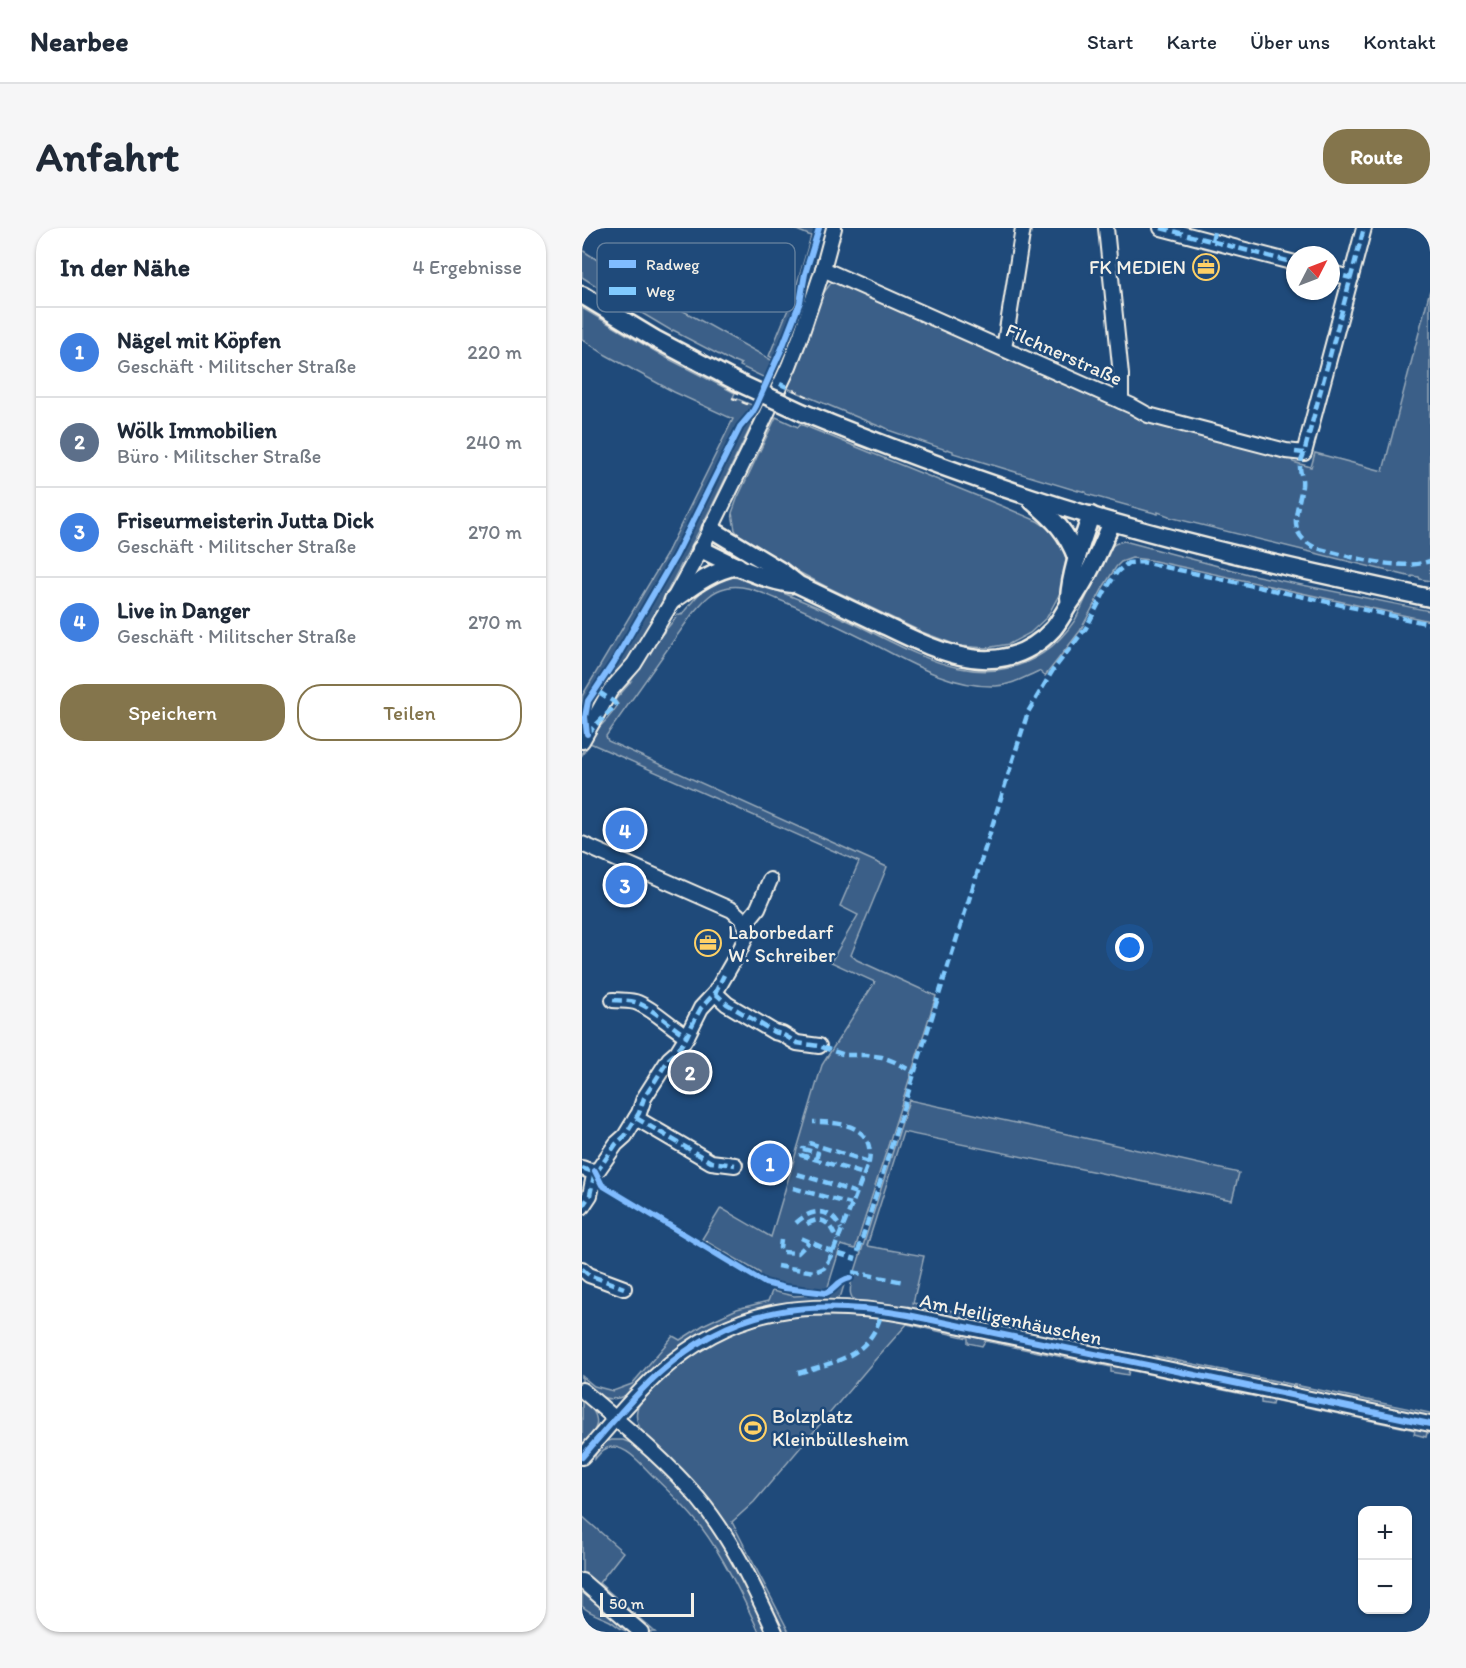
<!DOCTYPE html>
<html lang="de">
<head>
<meta charset="utf-8">
<style>
  :root { --surface:#fff; --page:#f6f6f7; --text:#1f2937; --muted:#747a83; --line:#e0e1e3; --accent:#84754c }
  body { margin:0; font-family:Itim,sans-serif; background:var(--page); color:var(--text) }
  .controls { position:absolute; right:18px; bottom:18px; display:grid; overflow:hidden; border-radius:12px; box-shadow:0 2px 4px #0004 }
  .controls button { width:54px; height:54px; display:grid; place-items:center; padding:0; border:0; border-bottom:2px solid var(--line); background:var(--surface); color:var(--text); font:30px sans-serif }
  .compass { position:absolute; left:704px; top:18px; width:54px; height:54px; border-radius:50%; background:var(--surface); box-shadow:0 2px 4px #0004; rotate:48deg }
  .scale { position:absolute; left:18px; bottom:15px; width:94px; box-sizing:border-box; padding-left:6px; border:3px solid #f4f1e8; border-top:0; font-size:16px; line-height:21px; white-space:nowrap; color:#f4f1e8; -webkit-text-stroke:4px #1f4a7a; paint-order:stroke }
  .you { position:absolute; left:548px; top:720px; width:21px; height:21px; margin:-15px; border:4px solid #fff; border-radius:50%; background:#1a73e8; box-shadow:0 0 0 9px #1a73e833 }
  .badge { display:grid; place-items:center; width:39px; height:39px; border-radius:50%; background:var(--accent); color:#fff; font-size:20px; font-weight:700 }
  .pin { position:absolute; translate:-50% -50%; border:3px solid #fff; box-shadow:0 2px 6px #0006 }
  .list { margin:0; padding:0; list-style:none }
  h2 { display:flex; justify-content:space-between; align-items:center; height:78px; margin:0; padding:0 24px; font-size:26px }
  h2 small { font-size:20px; font-weight:400; color:var(--muted) }
  .list li { display:grid; grid-template-columns:39px 1fr auto; gap:18px; align-items:center; box-sizing:border-box; height:90px; padding:0 24px; border-top:2px solid var(--line) }
  .list b { display:block; font-size:22px; white-space:nowrap }
  .list p { margin:0; font-size:20px; white-space:nowrap; color:var(--muted) }
  .list em { font-size:20px; font-style:normal; color:var(--muted) }
  .actions { display:flex; gap:12px; padding:18px 24px }
  .actions a { flex:1; padding:14px 0; border:2px solid var(--accent); border-radius:24px; text-align:center; font-size:21px; color:var(--accent) }
  .actions .main { background:var(--accent); color:#fff }
  .map { position:relative; flex:none; width:848px; height:1404px; overflow:hidden; border-radius:24px }
  header { display:flex; align-items:center; gap:36px; box-sizing:border-box; height:84px; padding:0 30px; background:var(--surface); border-bottom:2px solid var(--line) }
  header strong { font-size:28px }
  nav { display:flex; gap:33px; margin-inline-start:auto; font-size:21px }
  .intro { display:flex; align-items:center; justify-content:space-between; box-sizing:border-box; height:144px; padding:0 36px }
  h1 { margin:0; font-size:42px }
  .button { padding:15px 27px; border-radius:24px; background:var(--accent); color:#fff; font-size:21px; font-weight:700 }
  main { display:flex; gap:36px; padding:0 36px }
  aside { flex:1; background:var(--surface); border-radius:24px; box-shadow:0 2px 4px #0004 }
  .map>svg:first-child { display:block }
</style>
</head>
<body>
<header>
<strong>Nearbee</strong>
<nav><a>Start</a><a>Karte</a><a>Über uns</a><a>Kontakt</a></nav>
</header>
<div class="intro"><h1>Anfahrt</h1><a class="button">Route</a></div>
<main>
<aside>
<h2>In der Nähe<small>4 Ergebnisse</small></h2>
<ul class="list">
<li><span class="badge" style="background:#3f7fe0">1</span><div><b>Nägel mit Köpfen</b><p>Geschäft · Militscher Straße</p></div><em>220 m</em></li>
<li><span class="badge" style="background:#5c6f8a">2</span><div><b>Wölk Immobilien</b><p>Büro · Militscher Straße</p></div><em>240 m</em></li>
<li><span class="badge" style="background:#3f7fe0">3</span><div><b>Friseurmeisterin Jutta Dick</b><p>Geschäft · Militscher Straße</p></div><em>270 m</em></li>
<li><span class="badge" style="background:#3f7fe0">4</span><div><b>Live in Danger</b><p>Geschäft · Militscher Straße</p></div><em>270 m</em></li>
</ul>
<div class="actions"><a class="main">Speichern</a><a>Teilen</a></div>
</aside>
<div class="map">
<svg width="848" height="1404" viewBox="0 0 848 1404">
  <rect width="100%" height="100%" fill="#1f4a7a"/>
  <filter id="ink" filterUnits="userSpaceOnUse"><feTurbulence type="fractalNoise" baseFrequency=".0167" numOctaves="2"/><feDisplacementMap in="SourceGraphic" scale="12" xChannelSelector="R" yChannelSelector="G"/><feConvolveMatrix kernelMatrix="1 2 1 2 8 2 1 2 1" color-interpolation-filters="sRGB"/></filter>
  <g filter="url(#ink)">
    <!-- green -->
    <g fill="#3a5f88" stroke="#97a8b8" stroke-width="1.5">
      <path d="M210,0H234L220,49L219,65L215,68L213,63L229,8Z"/>
      <path d="M0,22L46,52L191,133L183,150L158,138L159,136L152,133L151,134L97,106V105L91,102L90,103L36,71L31,67L30,68L0,49Z"/>
      <path d="M252,51L648,215L709,230L711,234L729,239L733,225L801,243L848,62V353L838,351L837,349L830,348V349L587,289V288L576,284V286L504,266V264L496,262V263L371,225V223L365,221L364,222L306,202V201L300,198L299,199L205,160L219,128L240,67Z"/>
      <path d="M209,74L214,78L192,131L187,128Z"/>
      <path d="M0,80L83,129L153,165L151,169L172,178L157,196L88,333L28,435L6,469L3,477L0,493V468L83,329L151,191L92,164L24,127L0,111Z"/>
      <path d="M171,187L174,188L131,276L76,381L44,436L22,454L37,431L94,332L162,196Z"/>
      <path d="M194,189L216,199L218,196L420,278L455,293L467,301L478,313L484,330L482,353L478,365L465,389L448,405L427,416L404,420L377,418L340,404L243,358L198,334L161,312L153,302L150,285L155,271Z"/>
      <path d="M542,313L666,346L848,383V393L568,332L550,330L539,334L534,339L522,358L498,403L463,448L457,443C443,449 430,457 414,458C367,460 323,432 282,411C254,397 225,383 195,371C178,364 161,355 143,360C129,363 120,375 111,385L24,508L26,513L305,639L269,727L275,732L354,768L273,1021L259,1017L244,1065L185,1053L178,1050V1045L120,1011L139,980L189,1009L240,837L293,754L249,734L276,687L258,678L277,634L8,515L0,527C1,508 29,493 36,476L33,472L47,456L77,410L97,386L99,387C120,363 133,341 168,352C202,365 236,379 269,394C330,423 396,468 461,425C474,416 485,404 493,392C503,375 509,356 518,338C520,333 523,326 526,322C530,317 536,314 542,313Z"/>
      <path d="M327,872L494,908L657,945L650,972L321,904L285,1018L342,1028L331,1075L361,1081L355,1086L305,1077L274,1073C267,1069 268,1062 269,1056Z"/>
      <path d="M258,1057H262L259,1067L252,1072L208,1075L178,1081L47,1166C24,1177 17,1168 0,1154V1148L12,1158L31,1163L50,1156L91,1108L98,1112L123,1096L155,1081L186,1073L190,1063L212,1068L248,1066Z"/>
      <path d="M366,1082L429,1095L450,1101L445,1104L371,1090L365,1087Z"/>
      <path d="M257,1084L317,1091L848,1201V1205H845L844,1209L832,1206L833,1202L691,1172L690,1177L679,1175V1170L547,1142L546,1147L529,1144V1139L403,1113L400,1118L386,1115V1110L325,1096L292,1133L172,1274L150,1294L207,1404H200L174,1347L156,1315L138,1288L60,1204C56,1197 53,1190 55,1182C57,1173 65,1166 71,1160C100,1130 139,1104 180,1093C205,1086 231,1085 257,1084Z"/>
      <path d="M573,1128L848,1185V1190L612,1141L577,1132Z"/>
      <path d="M0,1170C22,1190 17,1200 0,1220Z"/>
      <path d="M30,1212H41L54,1217L90,1252L115,1281L135,1308L152,1334L186,1404H177C160,1368 143,1331 119,1299C104,1279 85,1262 68,1245C59,1236 45,1219 31,1219C22,1219 18,1225 13,1231C13,1221 20,1214 30,1212Z"/>
      <path d="M0,1288L41,1324L17,1355L73,1404H67L0,1346Z"/>
      <path d="M0,1360L51,1404C41,1404 36,1398 28,1393C18,1388 8,1386 0,1378Z"/>
    </g>
    <g fill="none" stroke-linecap="round" stroke-linejoin="round">
      <defs>
        <g id="minor">
          <path d="M524,0L539,147V173"/>
          <path d="M579,0L713,35"/>
          <path d="M241,41L550,178L566,187L704,223L722,225L782,0"/>
          <path d="M749,45L769,50"/>
          <path d="M422,121L441,0"/>
          <path d="M0,513L28,463L52,436L91,372L119,321L170,217L207,138L219,107L241,41L252,0"/>
          <path d="M0,616L150,682L160,691L165,700L163,711L159,720L133,765L119,780L105,808L95,824L87,831L62,870L57,885L43,908L34,916L16,942L8,943L0,940"/>
          <path d="M164,695L176,680L188,652"/>
          <path d="M133,765L145,776L192,804L200,806L215,815L237,818"/>
          <path d="M31,772C39,773 49,772 56,775C73,782 89,799 105,808"/>
          <path d="M54,890L129,934L153,937"/>
          <path d="M0,979L8,967L13,943"/>
          <path d="M0,1041L7,1047L42,1060"/>
          <path d="M0,1162C39,1196 81,1229 115,1269C149,1309 171,1357 193,1404"/>
          <path d="M0,1229C25,1201 49,1170 77,1145C153,1076 230,1071 326,1087L848,1196"/>
          <path d="M0,1353L59,1404"/>
        </g>
        <g id="major">
          <path d="M0,67L73,111L157,155"/>
          <path d="M222,185C323,226 425,264 530,294C635,324 741,347 848,370"/>
          <path d="M450,273C472,291 485,304 495,331"/>
          <path d="M129,301L199,343L217,357C244,370 272,383 299,396C355,423 419,457 471,401C477,394 481,386 486,378C489,373 493,369 496,363C510,342 520,317 530,294"/>
          <path d="M119,321C147,335 179,352 210,356"/>
          <path d="M487,370C489,342 500,314 509,287"/>
          <path d="M91,372C112,357 130,343 156,338"/>
        </g>
      </defs>
      <!-- minor casing -->
      <use href="#minor" stroke="#f4f1e8" stroke-width="18"/>
      <!-- major casing -->
      <use href="#major" stroke="#f4f1e8" stroke-width="21"/>
      <!-- path -->
      <g stroke="#f4f1e8" stroke-width="2" stroke-dasharray="6 4.5" stroke-linecap="butt">
        <path d="M211,162L227,169"/>
        <path d="M150,170L172,179"/>
        <path d="M122,1018L126,1012"/>
      </g>
      <!-- minor -->
      <use href="#minor" stroke="#1f4a7a" stroke-width="14"/>
      <!-- major -->
      <use href="#major" stroke="#1f4a7a" stroke-width="16"/>
      <defs>
        <path id="major-bridge" d="M157,155L222,185"/>
      </defs>
      <!-- major-bridge casing -->
      <use href="#major-bridge" stroke="#f4f1e8" stroke-width="21" stroke-linecap="butt"/>
      <!-- major-bridge -->
      <use href="#major-bridge" stroke="#1f4a7a" stroke-width="16"/>
      <!-- quiet -->
      <g stroke="#80caff" stroke-width="4.5" stroke-dasharray="9 4.5" stroke-linecap="butt">
        <path d="M579,0L713,35"/>
        <path d="M630,13L633,0"/>
        <path d="M749,45L769,50"/>
        <path d="M198,156L205,159"/>
        <path d="M713,224L722,225L782,0"/>
        <path d="M722,225C721,229 718,234 718,239C718,246 721,249 720,258C716,284 703,305 734,320C768,328 815,344 848,333"/>
        <path d="M5,506L34,477L32,474L14,462"/>
        <path d="M133,765L145,776L192,804L200,806L215,815L237,818L263,827H284L300,829L313,834L333,845"/>
        <path d="M31,772C39,773 49,772 56,775C73,782 89,799 105,808"/>
        <path d="M54,890L129,934L153,937"/>
        <path d="M227,915L287,934"/>
        <path d="M234,931L236,925L221,921L219,927L282,946"/>
        <path d="M0,940L8,943L16,942L34,916L43,908L57,885L62,870L87,831L95,824L105,808L114,789L119,780L133,765L142,747"/>
        <path d="M215,946L246,955L274,965"/>
        <path d="M211,960L269,976"/>
        <path d="M0,979L8,967L13,943"/>
        <path d="M214,995C231,979 249,980 259,1001"/>
        <path d="M225,996C243,986 248,997 255,1012"/>
        <path d="M219,1010L251,1024L274,1031"/>
        <path d="M199,1012L198,1020L200,1024L216,1025L227,1014"/>
        <path d="M276,1024L446,484L471,442L504,400L523,363L535,344L546,335L560,334L848,396"/>
        <path d="M195,1038L233,1044L242,1040L251,1024L287,934C293,897 259,894 231,894"/>
        <path d="M0,1041L7,1047L42,1060"/>
        <path d="M270,1044L322,1054"/>
        <path d="M216,1145C255,1133 289,1129 300,1083"/>
      </g>
      <defs>
        <g id="cycleway">
          <path d="M5,506L3,489L6,473L32,434L94,327L158,199L170,185L174,178L200,120L218,74L223,46L237,0"/>
          <path d="M13,943L20,957L183,1055L203,1060L244,1065C255,1061 254,1053 268,1050"/>
          <path d="M0,1229C25,1201 49,1170 77,1145C153,1076 230,1071 326,1087L848,1196"/>
        </g>
      </defs>
      <!-- cycleway casing -->
      <use href="#cycleway" stroke="#1f4a7a" stroke-width="10"/>
      <!-- cycleway -->
      <use href="#cycleway" stroke="#80bcff" stroke-width="6"/>
    </g>
  </g>
  <!-- icons -->
  <defs>
    <symbol id="office-ring" viewBox="-11 -11 22 22"><circle r="9.5" fill="#1f4a7a" stroke="#ffd166" stroke-width="1.5"/><path d="M-6-3h4V-5.5h4V-3h4V5H-6ZM-1-4.5V-3h2v-1.5ZM-6 0V1H6V0Z" fill="#ffd166"/></symbol>
    <symbol id="stadium-ring" viewBox="-11 -11 22 22"><circle r="9.5" fill="#1f4a7a" stroke="#ffd166" stroke-width="1.5"/><path d="M0-5a6.5 5 0 1 0 0 10a6.5 5 0 1 0 0-10ZM-3.5-1.8h7v3.6h-7Z" fill="#ffd166"/></symbol>
  </defs>
  <g fill-rule="evenodd">
    <use href="#office-ring" x="609" y="24" width="30" height="30"/>
    <use href="#office-ring" x="111" y="700" width="30" height="30"/>
    <use href="#stadium-ring" x="156" y="1185" width="30" height="30"/>
  </g>
  <g text-anchor="middle" dominant-baseline="central" stroke-width="5" stroke-linejoin="round" paint-order="stroke">
    <!-- poi labels -->
    <g font-size="20" fill="#f4f1e8" stroke="#1f4a7a" text-anchor="start">
      <text x="604" y="39" text-anchor="end">FK MEDIEN</text>
      <text x="146" y="704">Laborbedarf<tspan x="146" dy="23">W. Schreiber</tspan></text>
      <text x="190" y="1188">Bolzplatz<tspan x="190" dy="23">Kleinbüllesheim</tspan></text>
    </g>
    <!-- street labels -->
    <g font-size="20" fill="#f4f1e8" stroke="#1f4a7a">
      <text transform="translate(482 126) rotate(24)">Filchnerstraße</text>
      <text transform="translate(429 1091) rotate(12)">Am Heiligenhäuschen</text>
    </g>
  </g>
  <!-- legend -->
  <rect x="15" y="15" width="198" height="69" rx="9" fill="#1f4a7a" stroke="#5f7c9b" stroke-width="1.5"/>
  <rect x="27" y="32" width="27" height="8" fill="#80bcff"/>
  <rect x="27" y="59" width="27" height="8" fill="#80caff"/>
  <g font-size="16" fill="#f4f1e8">
    <text x="64" y="42">Radweg</text>
    <text x="64" y="69">Weg</text>
  </g>
</svg>
<div class="controls">
<button>+</button>
<button>−</button>
</div>
<svg class="compass" viewBox="-18 -18 36 36"><path d="M0-13l5 13h-10z" fill="#e53935"/><path d="M0 13l5-13h-10z" fill="#747a83"/></svg>
<div class="scale">50 m</div>
<div class="you"></div>
<div class="pin badge" style="left:188px;top:935px;background:#3f7fe0">1</div>
<div class="pin badge" style="left:108px;top:844px;background:#5c6f8a">2</div>
<div class="pin badge" style="left:43px;top:657px;background:#3f7fe0">3</div>
<div class="pin badge" style="left:43px;top:602px;background:#3f7fe0">4</div>
</div>
</main>
</body>
</html>
